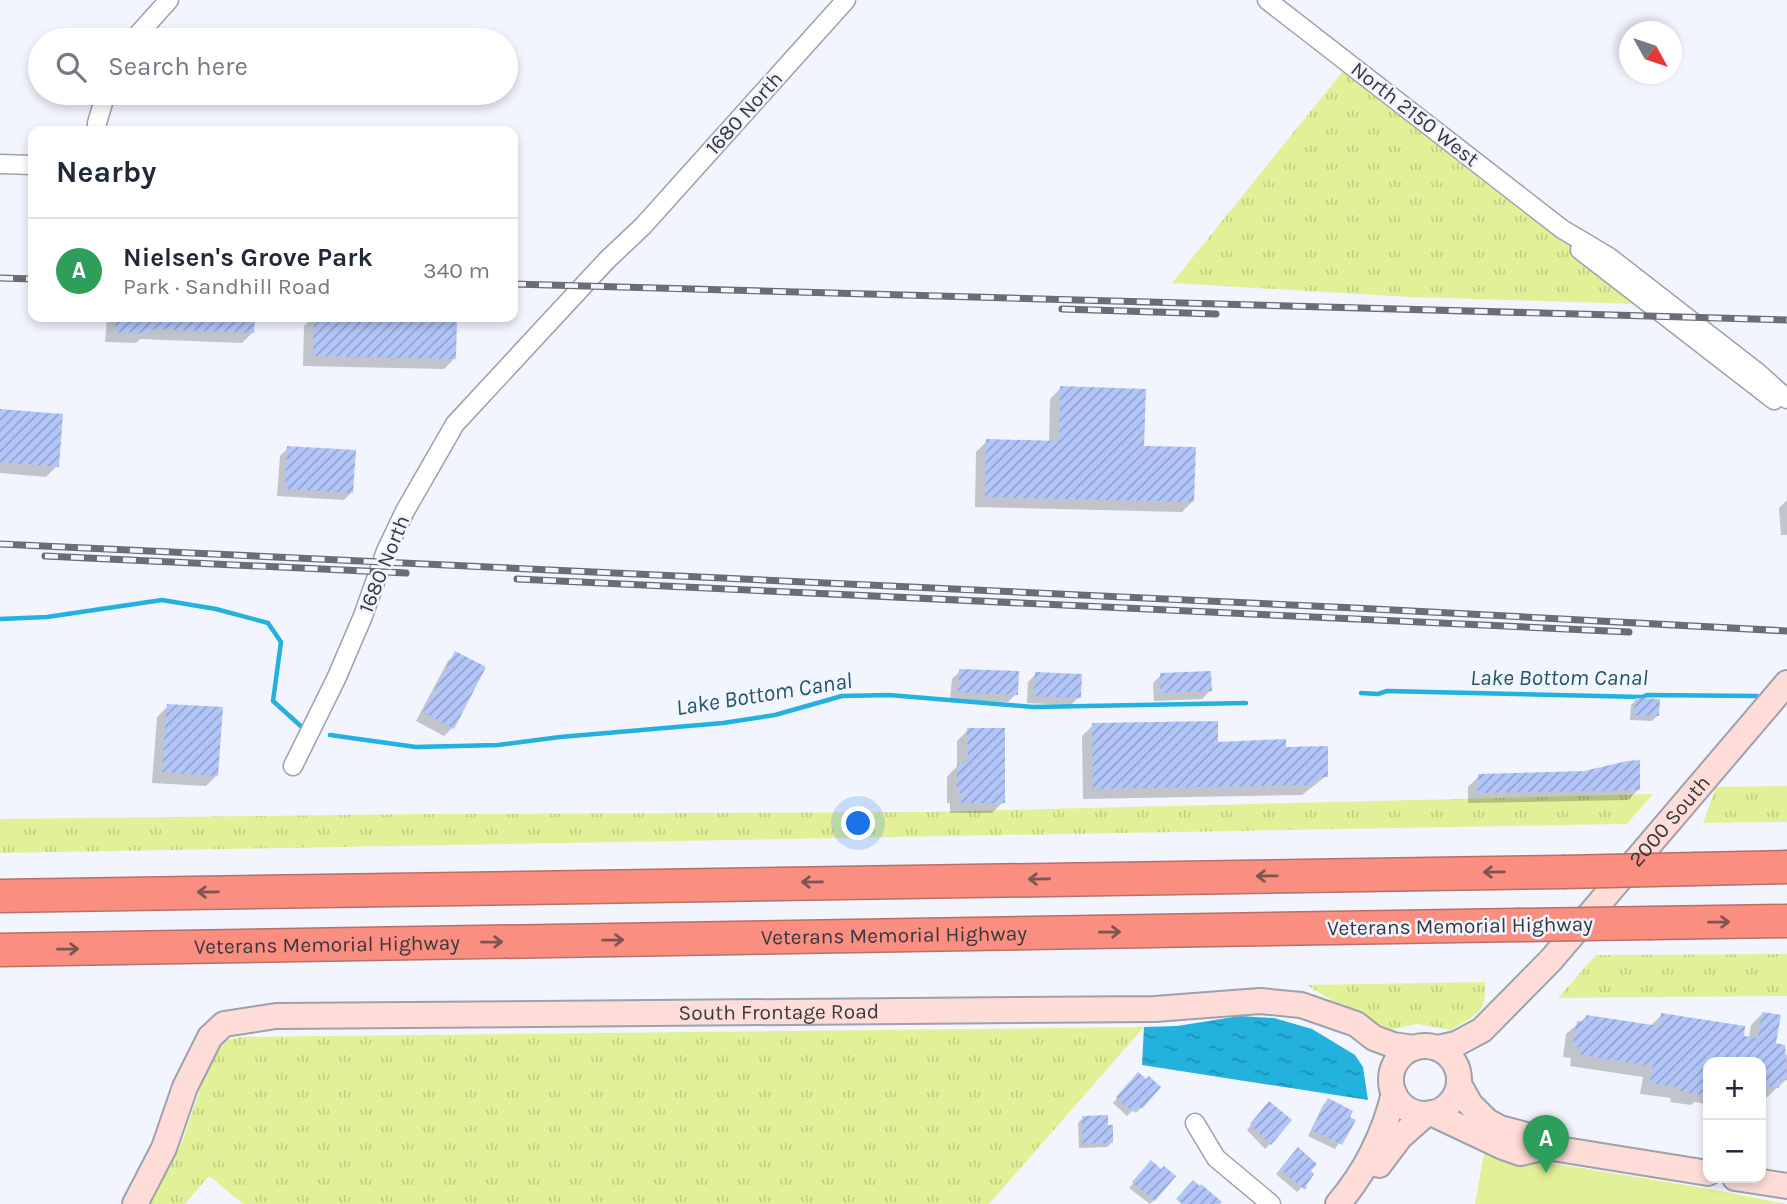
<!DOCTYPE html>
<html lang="en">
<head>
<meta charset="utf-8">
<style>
  :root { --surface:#fff; --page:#f6f6f7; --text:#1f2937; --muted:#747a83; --line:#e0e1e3; --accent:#b45309 }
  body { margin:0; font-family:Karla,sans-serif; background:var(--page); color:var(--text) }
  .controls { position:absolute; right:21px; bottom:21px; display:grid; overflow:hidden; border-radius:14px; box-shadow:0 4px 10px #0003 }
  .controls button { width:63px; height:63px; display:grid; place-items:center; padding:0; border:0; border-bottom:2px solid var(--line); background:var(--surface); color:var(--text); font:35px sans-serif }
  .compass { position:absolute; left:1619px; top:21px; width:63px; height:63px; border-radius:50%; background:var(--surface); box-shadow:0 4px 10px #0003; rotate:130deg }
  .you { position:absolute; left:859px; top:824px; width:24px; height:24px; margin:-18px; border:5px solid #fff; border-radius:50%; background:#1a73e8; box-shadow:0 0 0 10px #1a73e833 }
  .badge { display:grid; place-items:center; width:46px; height:46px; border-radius:50%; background:var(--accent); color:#fff; font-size:23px; font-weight:700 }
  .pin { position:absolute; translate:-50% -58px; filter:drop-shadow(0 2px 4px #0008) }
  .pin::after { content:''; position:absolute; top:37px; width:24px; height:21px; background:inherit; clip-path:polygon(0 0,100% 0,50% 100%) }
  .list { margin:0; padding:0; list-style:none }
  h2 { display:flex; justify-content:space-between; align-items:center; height:91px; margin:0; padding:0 28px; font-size:30px }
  h2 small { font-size:23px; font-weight:400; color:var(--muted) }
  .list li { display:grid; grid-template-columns:46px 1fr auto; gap:21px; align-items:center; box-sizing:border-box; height:105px; padding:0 28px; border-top:2px solid var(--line) }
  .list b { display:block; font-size:26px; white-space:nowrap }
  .list p { margin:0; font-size:23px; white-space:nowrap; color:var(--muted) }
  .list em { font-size:23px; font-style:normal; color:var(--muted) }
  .icon { flex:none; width:38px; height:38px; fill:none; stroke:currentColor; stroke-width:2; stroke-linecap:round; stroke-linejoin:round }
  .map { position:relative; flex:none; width:1787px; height:1204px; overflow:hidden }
  .search { position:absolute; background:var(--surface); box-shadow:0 4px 10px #0003; left:28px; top:28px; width:490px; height:77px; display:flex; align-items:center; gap:18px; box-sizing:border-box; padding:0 24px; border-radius:38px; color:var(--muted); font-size:26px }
  .panel { position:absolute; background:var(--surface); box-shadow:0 4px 10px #0003; left:28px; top:126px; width:490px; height:196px; border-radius:14px }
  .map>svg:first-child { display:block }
</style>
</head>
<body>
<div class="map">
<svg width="1787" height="1204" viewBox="0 0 1787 1204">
  <defs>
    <pattern id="grass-tufts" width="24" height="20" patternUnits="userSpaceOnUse" patternTransform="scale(1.75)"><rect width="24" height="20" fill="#e2f198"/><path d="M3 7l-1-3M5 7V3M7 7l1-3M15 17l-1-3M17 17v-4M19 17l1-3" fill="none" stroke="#c2cf84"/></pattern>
    <pattern id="water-ripples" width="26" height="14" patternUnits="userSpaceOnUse" patternTransform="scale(1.75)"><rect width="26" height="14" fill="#23b1dd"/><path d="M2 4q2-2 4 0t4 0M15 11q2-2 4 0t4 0" fill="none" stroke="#1f91b4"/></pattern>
    <pattern id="building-hatch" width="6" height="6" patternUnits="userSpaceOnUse" patternTransform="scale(1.75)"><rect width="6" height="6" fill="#b2c6fa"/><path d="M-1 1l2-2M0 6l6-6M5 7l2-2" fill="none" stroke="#92a2cc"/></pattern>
  </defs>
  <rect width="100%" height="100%" fill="#f2f5fe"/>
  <!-- grass -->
  <g fill="url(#grass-tufts)">
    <path d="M1343,71L1553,231L1639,304L1409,297L1172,283Z"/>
    <path d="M1787,786V822L1703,823L1716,787Z"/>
    <path d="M1653,794L1627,824L0,853V819L422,814L922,812Z"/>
    <path d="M1787,954V996L1558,998L1596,955Z"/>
    <path d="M1485,982C1487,1014 1476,1014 1451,1030L1417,1024L1385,1031L1306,985Z"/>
    <path d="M1144,1027L989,1204H243L209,1176L185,1204H149L181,1145L211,1058L225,1041L239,1037Z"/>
  </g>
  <!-- park -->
  <path fill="#e2f198" d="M1484,1153C1499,1162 1522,1170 1538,1161L1710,1189L1787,1204H1475Z"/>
  <!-- water -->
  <path fill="url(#water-ripples)" d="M1240,1016L1274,1018L1312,1029L1355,1055L1363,1067L1368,1100L1142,1065L1144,1027L1177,1026Z"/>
  <!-- shadow -->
  <g fill="#0003">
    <path d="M107,317H253V332L242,343L140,339L136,343L105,342Z"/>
    <path d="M313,317L456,318L455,358L444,369L303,366L304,326Z"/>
    <path d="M1061,388L1142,448L1193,501L1182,512L975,507L976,452L987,441L1049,442L1050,399Z"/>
    <path d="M0,411L57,466L46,477L0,473Z"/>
    <path d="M288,448L352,492L344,500L277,496L280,456Z"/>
    <path d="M1787,500V535H1781L1779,508Z"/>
    <path d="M456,653L452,728L444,736L416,721L448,661Z"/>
    <path d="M960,671L1016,694L1008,702L950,700L952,679Z"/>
    <path d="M1036,674L1079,697L1071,705L1027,703L1028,682Z"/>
    <path d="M1161,675L1210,691L1202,699L1154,701L1153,683Z"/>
    <path d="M1636,700L1657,716L1652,721L1630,720L1631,705Z"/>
    <path d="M168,706L217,775L206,786L152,783L157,717Z"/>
    <path d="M1093,725L1216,744L1284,748L1326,776L1302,795L1083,799L1082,736Z"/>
    <path d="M968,730L1003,802L992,813H950V803H947V777L957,766V741Z"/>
    <path d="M1584,773L1639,789L1628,800L1468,803V787L1479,776Z"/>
    <path d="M1762,1014L1774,1044L1782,1054L1787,1055V1079L1766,1098L1761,1097V1062H1708V1104L1694,1102L1691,1105L1670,1102L1671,1098L1640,1094L1643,1077L1570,1066L1571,1058L1563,1057L1566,1034L1587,1016L1650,1026L1662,1015L1749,1038L1751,1025Z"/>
    <path d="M1133,1079L1146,1081L1141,1108L1136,1113L1133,1110L1127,1116L1113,1103Z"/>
    <path d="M1328,1100L1354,1121L1335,1149L1308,1136L1323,1105Z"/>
    <path d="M1265,1108L1270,1144L1265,1149L1247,1130Z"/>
    <path d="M1083,1118L1106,1127L1112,1142L1107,1147L1079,1148L1078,1123Z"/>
    <path d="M1293,1155L1309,1171L1302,1187L1297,1192L1276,1174Z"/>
    <path d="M1146,1167L1154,1200L1150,1204L1129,1188Z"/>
  </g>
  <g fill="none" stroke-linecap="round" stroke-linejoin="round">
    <!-- stream -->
    <g stroke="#23b1dd" stroke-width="4.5">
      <path d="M0,619L47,617L162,600L216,609L268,623L281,642L273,701L303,728"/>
      <path d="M1361,693L1378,694L1387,691L1642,697L1647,695L1757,696"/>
      <path d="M330,735L416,747L498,745L560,737L723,723L775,715L842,696L889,695L1033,707L1246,703"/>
    </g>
  </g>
  <!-- building -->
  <g fill="url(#building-hatch)">
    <path d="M116,317H255L254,333L149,329L148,333L115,332Z"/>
    <path d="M314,317H457L456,359L313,356Z"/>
    <path d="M1060,386L1146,389L1144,446L1196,447L1194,502L985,497L986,439L1059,441Z"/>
    <path d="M0,409L63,414L59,467L0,462Z"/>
    <path d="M287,446L356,450L353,493L285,489Z"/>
    <path d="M455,651L486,667L454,729L423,712Z"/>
    <path d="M959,669L1019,671L1018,695L958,692Z"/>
    <path d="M1211,671L1212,691L1161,693L1160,673Z"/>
    <path d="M1035,672L1082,674L1081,698L1034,696Z"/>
    <path d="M1635,698L1660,699L1659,716L1634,715Z"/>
    <path d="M167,704L223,707L218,776L162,772Z"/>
    <path d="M1218,721V742L1286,739V747L1328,746V777H1315V785L1093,789L1092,723Z"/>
    <path d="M967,728H1005V803H961V793H957V764H968Z"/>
    <path d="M1640,760V790L1478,793V774L1584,771L1627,761Z"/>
    <path d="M1762,1012L1781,1015L1776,1043L1785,1045L1787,1080L1780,1079L1779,1088L1761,1085V1062H1708V1092L1704,1091L1703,1095L1680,1091L1681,1088L1650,1083L1653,1066L1580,1055L1581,1048L1573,1046L1577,1021L1585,1022L1586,1015L1659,1026L1661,1013L1745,1026L1744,1036L1758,1038Z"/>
    <path d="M1138,1072L1146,1079L1149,1076L1161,1087L1142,1109L1139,1106L1133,1112L1116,1097Z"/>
    <path d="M1328,1098L1353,1111L1350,1117L1356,1120L1342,1145L1312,1130Z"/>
    <path d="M1269,1101L1292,1120L1271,1145L1250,1124Z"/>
    <path d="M1108,1115V1125H1113V1143L1083,1144L1082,1116Z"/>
    <path d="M1298,1147L1317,1164L1311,1171L1314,1174L1306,1186L1307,1187L1305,1190L1280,1169Z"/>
    <path d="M1151,1160L1161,1169L1164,1166L1176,1176L1155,1201L1132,1182Z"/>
    <path d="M1193,1180L1200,1186L1201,1184L1222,1202L1220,1204H1182L1176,1199Z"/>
  </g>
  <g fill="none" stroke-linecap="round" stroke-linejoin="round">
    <defs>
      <g id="street">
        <path d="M1267,0L1562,229L1609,257L1757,372L1787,399"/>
        <path d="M133,40L169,0"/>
        <path d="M97,131V123L106,93"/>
        <path d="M0,164L33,165"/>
        <path d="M1580,250L1774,400"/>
        <path d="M293,766L336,679L363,616L386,551L405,511L455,424L607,260L643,226L846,0"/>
        <path d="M1195,1123L1216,1158L1271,1204"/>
      </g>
      <g id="secondary">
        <circle cx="1425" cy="1080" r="34"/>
        <path id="s1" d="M1438,1048L1456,1044L1482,1030L1551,960L1787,683"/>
        <path d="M1459,1084L1470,1104L1487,1121L1500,1128L1526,1135L1546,1147L1708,1173"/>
        <path d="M1431,1113L1503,1147L1520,1153L1546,1147"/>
        <path d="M1379,1165L1400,1137L1426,1114"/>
        <path d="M1735,1178L1787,1186"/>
        <path id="s2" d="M135,1204L164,1148L185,1087L210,1037L224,1024L276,1016L1155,1009L1260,1001L1301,1005L1356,1024L1374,1038L1393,1045L1414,1048"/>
        <path d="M1338,1204C1366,1171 1384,1135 1394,1093"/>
      </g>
      <g id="highway">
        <path d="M1696,869L1787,867"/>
        <path d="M0,896L1563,872"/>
        <path d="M1652,923L1787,921"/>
        <path id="s3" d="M0,950L1518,925"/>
      </g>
    </defs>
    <!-- street casing -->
    <use href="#street" stroke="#9da1ab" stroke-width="21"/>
    <!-- secondary casing -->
    <use href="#secondary" stroke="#9da1ab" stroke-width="28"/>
    <!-- highway casing -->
    <use href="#highway" stroke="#b67069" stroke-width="35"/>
    <!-- street -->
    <use href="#street" stroke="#fff" stroke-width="18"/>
    <!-- secondary -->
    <use href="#secondary" stroke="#feddd9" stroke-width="24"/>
    <!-- highway -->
    <use href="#highway" stroke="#fa8e80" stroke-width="32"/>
    <defs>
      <g id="rail">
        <path d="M0,278L33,279"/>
        <path d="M513,284L1787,320"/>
        <path d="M1062,309L1216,314"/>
        <path d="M0,544L1355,608L1787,631"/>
        <path d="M45,556L406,573"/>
        <path d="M517,579L1629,632"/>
      </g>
    </defs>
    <!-- rail casing -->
    <use href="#rail" stroke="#6b6d73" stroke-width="7"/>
    <!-- rail -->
    <use href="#rail" stroke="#f2f5fe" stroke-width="4.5" stroke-dasharray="13" stroke-linecap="butt"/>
    <defs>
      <g id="highway-bridge">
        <path d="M1563,872L1696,869"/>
        <path d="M1518,925L1652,923"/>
      </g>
    </defs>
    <!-- highway-bridge casing -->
    <use href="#highway-bridge" stroke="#b67069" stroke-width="35" stroke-linecap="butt"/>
    <!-- highway-bridge -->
    <use href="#highway-bridge" stroke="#fa8e80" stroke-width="32"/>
  </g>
  <!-- one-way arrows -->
  <defs><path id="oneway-shaft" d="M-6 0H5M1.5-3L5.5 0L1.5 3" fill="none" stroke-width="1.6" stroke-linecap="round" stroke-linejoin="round" transform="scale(1.75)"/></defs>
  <g stroke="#7b5654">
    <use href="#oneway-shaft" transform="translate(1494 872) rotate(179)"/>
    <use href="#oneway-shaft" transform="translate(1267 876) rotate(179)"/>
    <use href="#oneway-shaft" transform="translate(1039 879) rotate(179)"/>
    <use href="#oneway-shaft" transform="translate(812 882) rotate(179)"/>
    <use href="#oneway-shaft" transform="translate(208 892) rotate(179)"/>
    <use href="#oneway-shaft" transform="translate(1719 922) rotate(-1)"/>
    <use href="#oneway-shaft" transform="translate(1110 932) rotate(-1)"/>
    <use href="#oneway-shaft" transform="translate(613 940) rotate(-1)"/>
    <use href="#oneway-shaft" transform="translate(492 942) rotate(-1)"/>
    <use href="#oneway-shaft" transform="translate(68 949) rotate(-1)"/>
  </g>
  <g text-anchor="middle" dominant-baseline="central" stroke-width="5" stroke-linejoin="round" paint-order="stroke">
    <!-- street labels -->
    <g font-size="21" fill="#37383d" stroke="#f2f5fe">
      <text transform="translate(744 113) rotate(-48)">1680 North</text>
      <text transform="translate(1415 114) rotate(38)">North 2150 West</text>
      <text transform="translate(384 564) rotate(-68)">1680 North</text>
      <text stroke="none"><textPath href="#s1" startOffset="329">2000 South</textPath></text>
      <text transform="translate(1460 926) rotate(-1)">Veterans Memorial Highway</text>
      <text stroke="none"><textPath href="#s3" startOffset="894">Veterans Memorial Highway</textPath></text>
      <text stroke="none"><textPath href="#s3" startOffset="327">Veterans Memorial Highway</textPath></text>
      <text stroke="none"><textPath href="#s2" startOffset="758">South Frontage Road</textPath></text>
    </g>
    <!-- water labels -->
    <g font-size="23" font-style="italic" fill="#225669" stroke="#f2f5fe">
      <text x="1559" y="677">Lake Bottom Canal</text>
      <text transform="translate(764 694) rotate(-9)">Lake Bottom Canal</text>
    </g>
  </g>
</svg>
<div class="controls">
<button>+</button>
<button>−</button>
</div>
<svg class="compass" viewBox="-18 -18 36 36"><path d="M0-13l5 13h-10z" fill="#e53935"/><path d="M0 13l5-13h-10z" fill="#747a83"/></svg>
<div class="you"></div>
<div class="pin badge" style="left:1546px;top:1173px;background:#2e9e5b">A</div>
<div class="search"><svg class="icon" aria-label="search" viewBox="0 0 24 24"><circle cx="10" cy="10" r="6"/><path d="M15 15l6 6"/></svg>Search here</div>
<section class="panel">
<h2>Nearby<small></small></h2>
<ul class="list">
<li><span class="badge" style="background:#2e9e5b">A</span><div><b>Nielsen's Grove Park</b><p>Park · Sandhill Road</p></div><em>340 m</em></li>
</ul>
</section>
</div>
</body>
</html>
